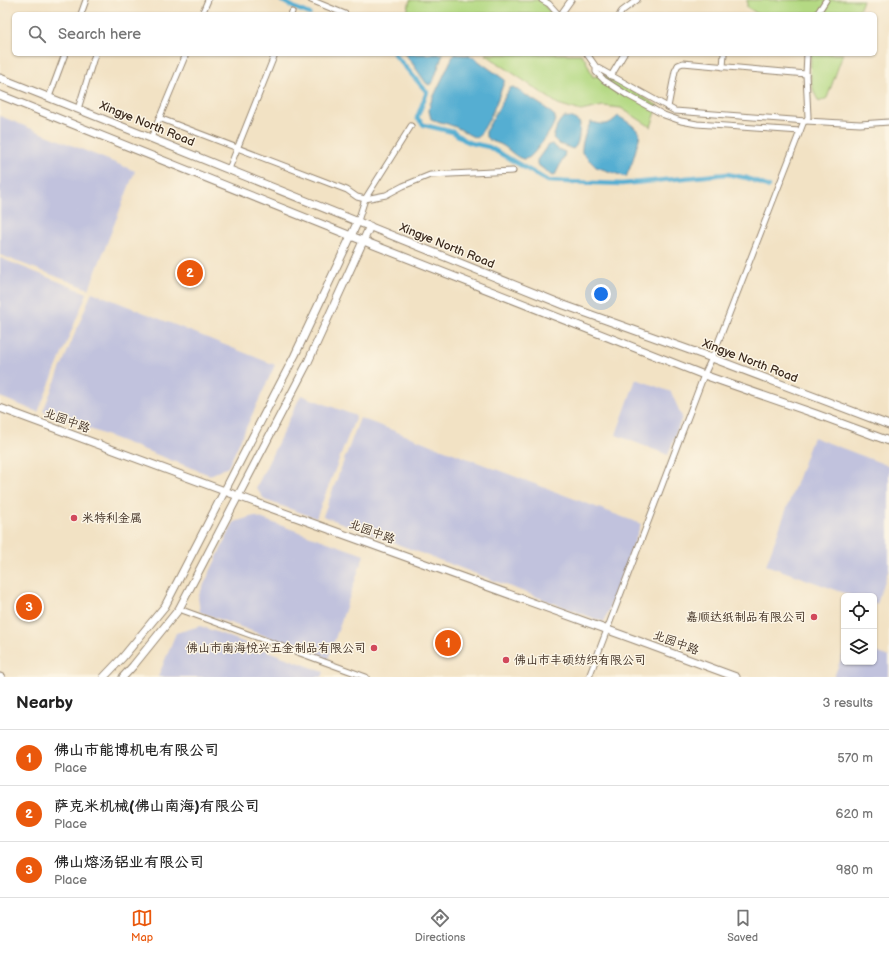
<!DOCTYPE html>
<html lang="en">
<head>
<meta charset="utf-8">
<style>
  :root { --surface:#fff; --page:#f6f6f6; --text:#222; --muted:#767676; --line:#e0e0e0; --accent:#ea580c }
  body { margin:0; font-family:"Balsamiq Sans","LXGW WenKai TC",sans-serif; background:var(--page); color:var(--text) }
  .controls { position:absolute; right:12px; bottom:12px; display:grid; overflow:hidden; border-radius:6px; box-shadow:0 1px 3px #0004 }
  .controls button { width:36px; height:36px; display:grid; place-items:center; padding:0; border:0; border-bottom:1px solid var(--line); background:var(--surface); color:var(--text); font:20px sans-serif }
  .you { position:absolute; left:601px; top:294px; width:14px; height:14px; margin:-10px; border:3px solid #fff; border-radius:50%; background:#1a73e8; box-shadow:0 0 0 6px #1a73e833 }
  .badge { display:grid; place-items:center; width:26px; height:26px; border-radius:50%; background:var(--accent); color:#fff; font-size:13px; font-weight:700 }
  .pin { position:absolute; translate:-50% -50%; border:2px solid #fff; box-shadow:0 1px 4px #0006 }
  .list { margin:0; padding:0; list-style:none }
  h2 { display:flex; justify-content:space-between; align-items:center; height:52px; margin:0; padding:0 16px; font-size:17px }
  h2 small { font-size:13px; font-weight:400; color:var(--muted) }
  .list li { display:grid; grid-template-columns:26px 1fr auto; gap:12px; align-items:center; box-sizing:border-box; height:56px; padding:0 16px; border-top:1px solid var(--line) }
  .list b { display:block; font-size:15px; white-space:nowrap }
  .list p { margin:0; font-size:13px; white-space:nowrap; color:var(--muted) }
  .list em { font-size:13px; font-style:normal; color:var(--muted) }
  .icon { flex:none; width:22px; height:22px; fill:none; stroke:currentColor; stroke-width:2; stroke-linecap:round; stroke-linejoin:round }
  .map { position:relative; flex:none; width:889px; height:677px; overflow:hidden }
  .search { position:absolute; background:var(--surface); box-shadow:0 1px 3px #0004; left:12px; right:12px; top:12px; height:44px; display:flex; align-items:center; gap:10px; box-sizing:border-box; padding:0 14px; border-radius:6px; color:var(--muted); font-size:15px }
  .sheet { height:220px; background:var(--surface) }
  nav { display:flex; justify-content:space-around; align-items:center; box-sizing:border-box; height:56px; border-top:1px solid var(--line); background:var(--surface); font-size:11px; color:var(--muted) }
  nav a { display:grid; justify-items:center; gap:2px }
  nav .on { color:var(--accent) }
  .map>svg:first-child { display:block }
</style>
</head>
<body>
<div class="map">
<svg width="889" height="677" viewBox="0 0 889 677">
  <rect width="100%" height="100%" fill="#fcf5e5"/>
  <filter id="ink" filterUnits="userSpaceOnUse"><feTurbulence type="fractalNoise" baseFrequency=".025" numOctaves="2"/><feDisplacementMap in="SourceGraphic" scale="8" xChannelSelector="R" yChannelSelector="G"/><feConvolveMatrix kernelMatrix="1 2 1 2 8 2 1 2 1" color-interpolation-filters="sRGB"/></filter>
  <filter id="wash" filterUnits="userSpaceOnUse"><feTurbulence type="fractalNoise" baseFrequency=".012" numOctaves="4" result="noise"/><feDisplacementMap in="SourceGraphic" scale="16" xChannelSelector="R" yChannelSelector="G"/><feGaussianBlur stdDeviation="0.9" result="paint"/><feColorMatrix in="noise" values="0 0 0 0 0 0 0 0 0 0 0 0 0 0 0 0 0 1.4 0 .05"/><feComposite in="paint" operator="in"/></filter>
  <g filter="url(#wash)">
    <rect width="100%" height="100%" fill="#f2e2c4"/>
    <!-- industrial -->
    <g fill="#c1c2dd">
      <path d="M0,116L135,171L89,289L0,255Z"/>
      <path d="M0,258L87,293L38,412L0,397Z"/>
      <path d="M92,292L275,365L228,467L210,475L43,411Z"/>
      <path d="M636,379L671,392L682,417L668,455L616,435Z"/>
      <path d="M301,395L356,416L316,518L265,500L256,488Z"/>
      <path d="M360,418L641,524L604,622L323,516Z"/>
      <path d="M813,437L889,466V569L877,604H874V596H853L766,565Z"/>
      <path d="M254,516L364,555L328,659L200,612L198,597L234,522Z"/>
      <path d="M200,626L324,672L322,677H158L176,633Z"/>
      <path d="M844,651V662H874V651L889,657V677H834Z"/>
    </g>
    <!-- green -->
    <g fill="#b4d983" stroke="#788250">
      <path d="M410,0H548L545,6L552,14H409L407,13Z"/>
      <path d="M747,0H863L858,14H758L747,7Z"/>
      <path d="M485,54H581L585,59L593,77L604,74L658,106L651,127L621,108L603,106L581,111L558,104Z"/>
      <path d="M811,54H843L827,98L819,102C809,85 810,73 811,54Z"/>
    </g>
    <!-- water -->
    <g fill="#54aed2" stroke="#486c78">
      <path d="M404,54H443L433,82L429,85L426,83L410,60Z"/>
      <path d="M454,54L466,55L473,57L505,80C497,100 491,121 477,138C467,135 462,129 453,126C446,123 438,122 431,119L429,111L430,104Z"/>
      <path d="M513,87L543,106L555,116C555,118 555,121 554,123C552,130 537,150 531,156C529,158 526,159 523,159C515,157 509,149 502,145C497,142 490,142 486,137V130L488,127L510,88Z"/>
      <path d="M618,116C626,121 636,126 640,135L632,163L626,177L596,167L582,153C581,144 586,130 591,122C605,125 608,126 618,116Z"/>
      <path d="M565,117L573,118L580,123C579,131 580,144 573,149L559,144L553,138C556,131 557,120 565,117Z"/>
      <path d="M552,144L558,149L565,152L564,157L555,175L552,176L537,164V160L548,145Z"/>
    </g>
    <g fill="none" stroke-linecap="round" stroke-linejoin="round">
      <!-- canal -->
      <g stroke="#54aed2" stroke-width="4.5">
        <path d="M281,0L295,8L310,14"/>
        <path d="M394,54L427,92L417,118L424,125L453,132L464,140L471,143L489,147L548,181L568,182L622,184L727,174L747,178L769,187"/>
      </g>
    </g>
  </g>
  <g filter="url(#ink)">
    <g fill="none" stroke-linecap="round" stroke-linejoin="round">
      <defs>
        <g id="street">
          <path d="M311,0L345,14"/>
          <path d="M542,0L549,4L558,14"/>
          <path d="M81,14L86,0"/>
          <path d="M202,14L208,0"/>
          <path d="M291,14L292,12"/>
          <path d="M561,14L571,0"/>
          <path d="M620,14L622,11L637,0"/>
          <path d="M817,14L826,0"/>
          <path d="M587,54L596,67L675,111L806,121L860,124L889,122"/>
          <path d="M596,67V72L604,80L627,95L664,115L681,121L697,124L800,131"/>
          <path d="M723,67L724,54"/>
          <path d="M611,76L624,54"/>
          <path d="M49,97L65,54"/>
          <path d="M668,107L675,71L678,65L683,63L806,74"/>
          <path d="M78,109L95,54"/>
          <path d="M159,118L347,190L357,197L365,199L386,195L403,186L430,175L513,171"/>
          <path d="M806,121L808,117L806,74L807,54"/>
          <path d="M151,138L186,54"/>
          <path d="M229,169L275,54"/>
          <path d="M358,221L365,199L411,126"/>
          <path d="M179,609L366,677"/>
          <path d="M0,676L2,677"/>
          <path d="M589,677L704,375L712,358L804,121"/>
        </g>
        <g id="secondary">
          <path d="M0,78L148,137L564,305L712,358L889,425"/>
          <path d="M0,95L351,236L704,375L816,414L889,441"/>
          <path d="M0,408L265,506L633,639L736,677"/>
          <path d="M104,677L123,657L165,606L295,355L358,221"/>
          <path d="M123,677L133,666L179,609L308,362L370,226"/>
        </g>
      </defs>
      <!-- street casing -->
      <use href="#street" stroke="#968671" stroke-width="7"/>
      <!-- secondary casing -->
      <use href="#secondary" stroke="#968671" stroke-width="9"/>
      <!-- street -->
      <use href="#street" stroke="#fff" stroke-width="5"/>
      <!-- secondary -->
      <use href="#secondary" stroke="#fff" stroke-width="7"/>
    </g>
  </g>
  <!-- markers -->
  <g fill="#d1495b" stroke="#fcf5e5" stroke-width="1.5">
    <circle cx="74" cy="518" r="4"/>
    <circle cx="814" cy="617" r="4"/>
    <circle cx="374" cy="648" r="4"/>
    <circle cx="506" cy="660" r="4"/>
  </g>
  <g text-anchor="middle" dominant-baseline="central" stroke-width="3" stroke-linejoin="round" paint-order="stroke">
    <!-- street labels -->
    <g font-size="12" fill="#3b2a1e" stroke="#fcf5e5">
      <text transform="translate(147 124) rotate(22)">Xingye North Road</text>
      <text transform="translate(447 246) rotate(22)">Xingye North Road</text>
      <text transform="translate(750 361) rotate(21)">Xingye North Road</text>
      <text transform="translate(67 421) rotate(20)">北园中路</text>
      <text transform="translate(372 532) rotate(20)">北园中路</text>
      <text transform="translate(676 643) rotate(20)">北园中路</text>
    </g>
    <!-- poi labels -->
    <g font-size="12" fill="#3b2a1e" stroke="#fcf5e5" text-anchor="start">
      <text x="82" y="518">米特利金属</text>
      <text x="806" y="617" text-anchor="end">嘉顺达纸制品有限公司</text>
      <text x="366" y="648" text-anchor="end">佛山市南海悦兴五金制品有限公司</text>
      <text x="514" y="660">佛山市丰硕纺织有限公司</text>
    </g>
  </g>
</svg>
<div class="controls">
<button><svg class="icon" aria-label="locate" viewBox="0 0 24 24"><circle cx="12" cy="12" r="6"/><path d="M12 2v4M12 18v4M2 12h4M18 12h4"/></svg></button>
<button><svg class="icon" aria-label="layers" viewBox="0 0 24 24"><path d="M12 4l9 5-9 5-9-5zM3 14l9 5 9-5"/></svg></button>
</div>
<div class="you"></div>
<div class="pin badge" style="left:448px;top:643px">1</div>
<div class="pin badge" style="left:190px;top:273px">2</div>
<div class="pin badge" style="left:29px;top:607px">3</div>
<div class="search"><svg class="icon" aria-label="search" viewBox="0 0 24 24"><circle cx="10" cy="10" r="6"/><path d="M15 15l6 6"/></svg>Search here</div>
</div>
<section class="sheet">
<h2>Nearby<small>3 results</small></h2>
<ul class="list">
<li><span class="badge">1</span><div><b>佛山市能博机电有限公司</b><p>Place</p></div><em>570 m</em></li>
<li><span class="badge">2</span><div><b>萨克米机械(佛山南海)有限公司</b><p>Place</p></div><em>620 m</em></li>
<li><span class="badge">3</span><div><b>佛山熔汤铝业有限公司</b><p>Place</p></div><em>980 m</em></li>
</ul>
</section>
<nav>
<a class="on"><svg class="icon" aria-label="map" viewBox="0 0 24 24"><path d="M3 6l6-2 6 2 6-2v14l-6 2-6-2-6 2zM9 4v14M15 6v14"/></svg>Map</a>
<a><svg class="icon" aria-label="directions" viewBox="0 0 24 24"><path d="M12 3l9 9-9 9-9-9zM9 14v-3h6M13 9l2 2-2 2"/></svg>Directions</a>
<a><svg class="icon" aria-label="saved" viewBox="0 0 24 24"><path d="M7 4h10v16l-5-4-5 4z"/></svg>Saved</a>
</nav>
</body>
</html>
